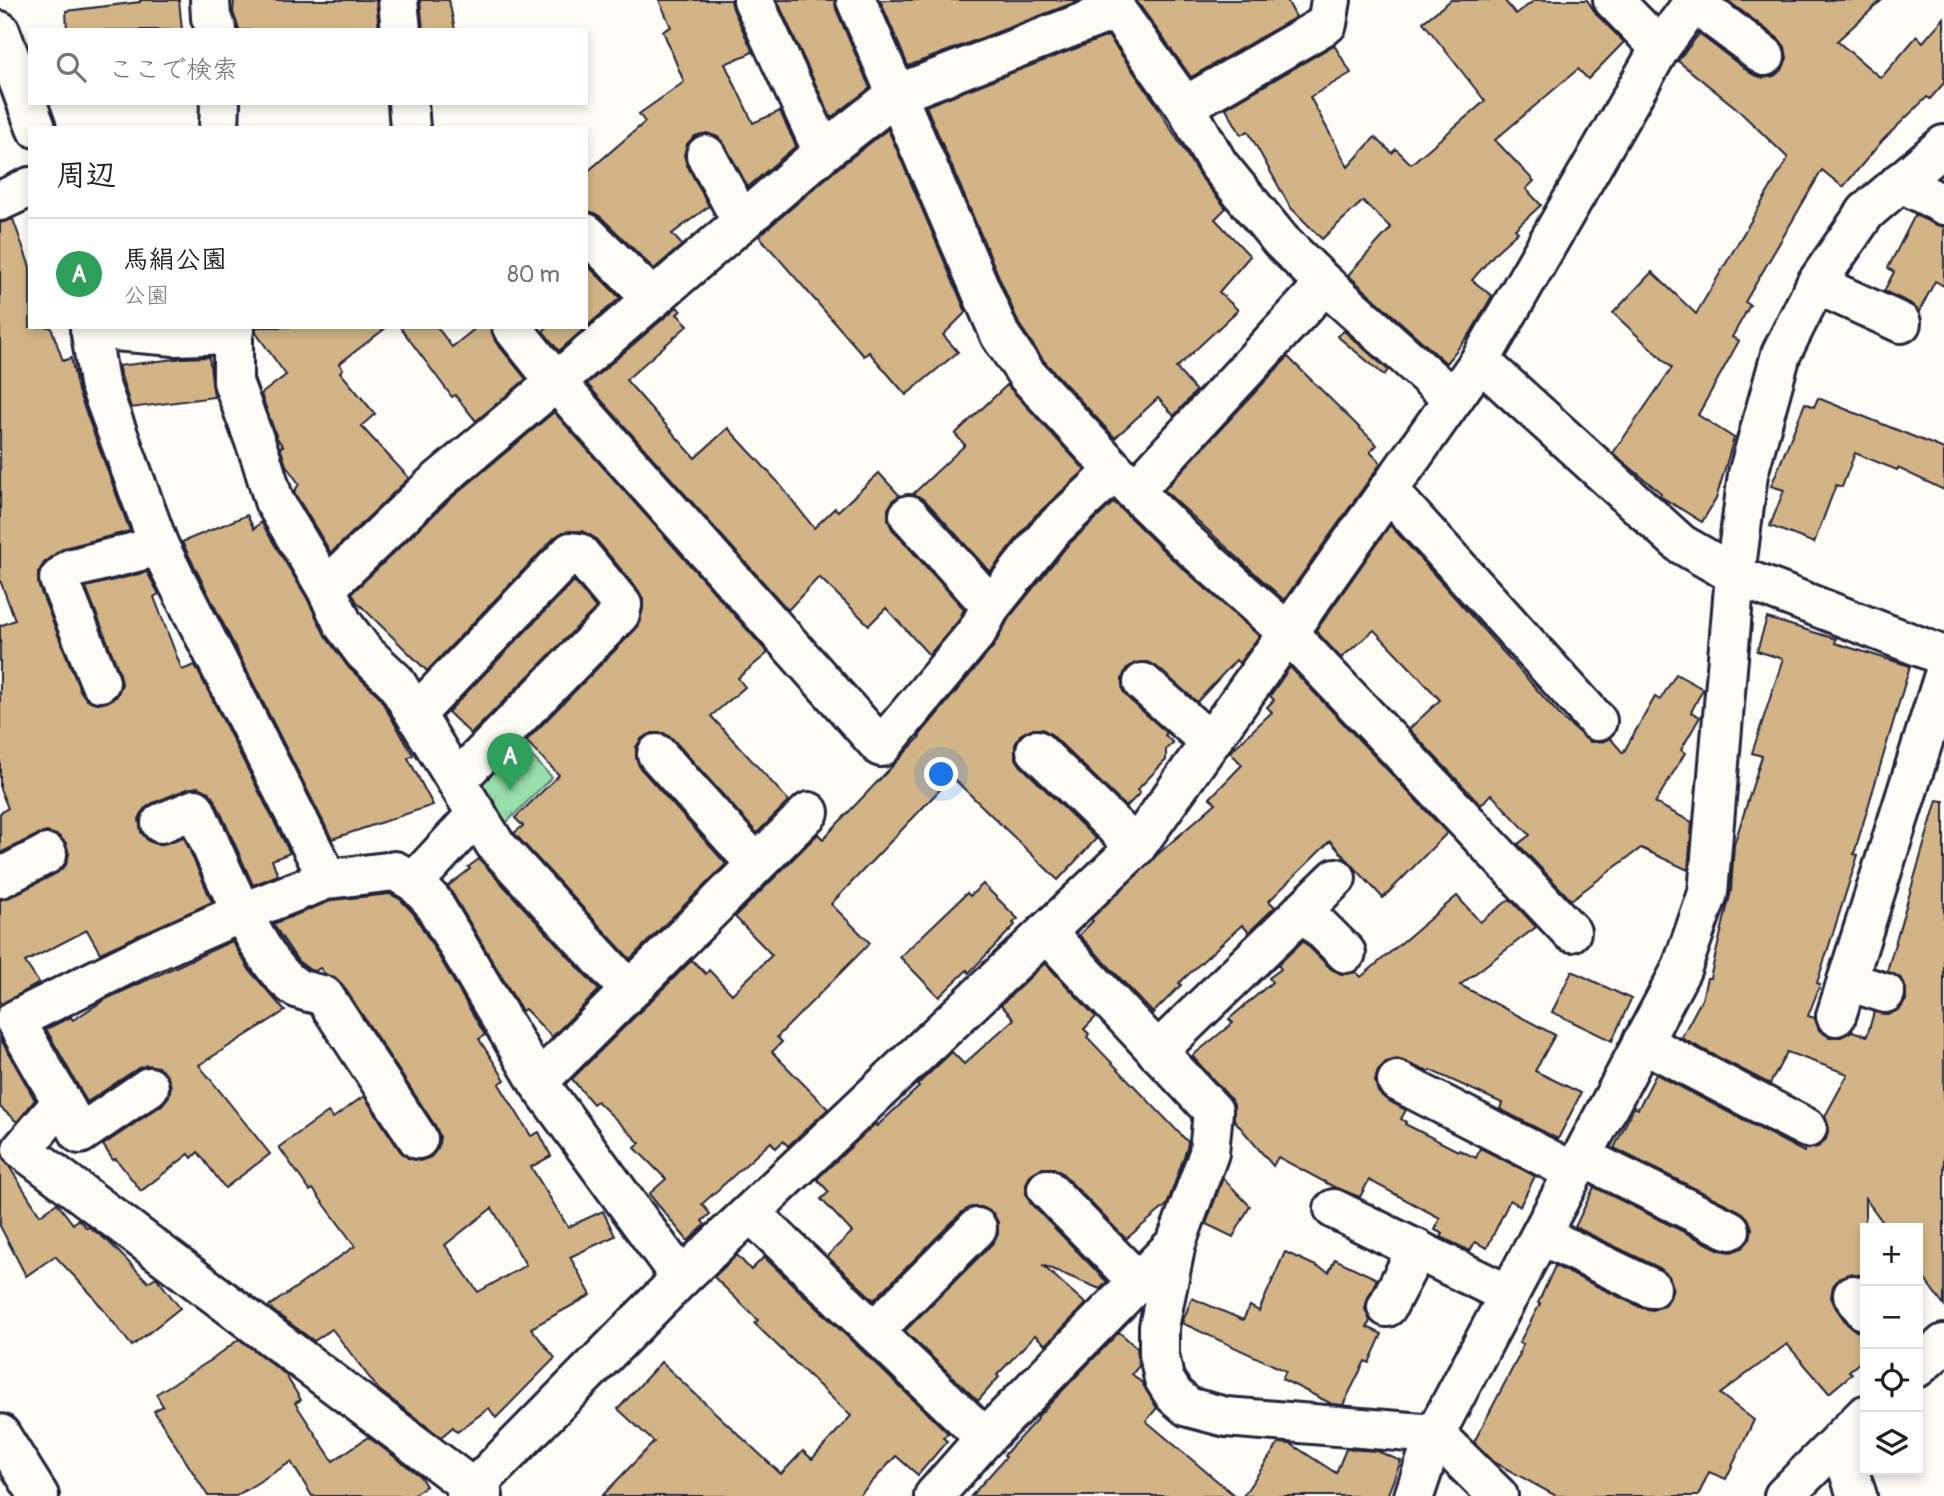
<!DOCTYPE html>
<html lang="ja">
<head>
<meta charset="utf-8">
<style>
  :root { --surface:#fff; --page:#f2f2f2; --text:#222; --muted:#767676; --line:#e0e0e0; --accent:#db2777 }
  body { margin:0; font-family:Pangolin,"Klee One",sans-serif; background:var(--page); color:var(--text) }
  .controls { position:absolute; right:21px; bottom:21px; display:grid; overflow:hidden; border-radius:0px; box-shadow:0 4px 10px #0003 }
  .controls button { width:63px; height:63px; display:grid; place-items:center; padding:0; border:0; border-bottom:2px solid var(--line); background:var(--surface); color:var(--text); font:35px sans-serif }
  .you { position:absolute; left:942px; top:775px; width:24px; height:24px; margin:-18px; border:5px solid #fff; border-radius:50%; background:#1a73e8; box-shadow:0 0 0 10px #1a73e833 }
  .badge { display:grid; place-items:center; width:46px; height:46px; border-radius:50%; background:var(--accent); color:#fff; font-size:23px; font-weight:700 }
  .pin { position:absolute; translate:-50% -58px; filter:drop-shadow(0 2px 4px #0008) }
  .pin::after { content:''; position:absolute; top:37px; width:24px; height:21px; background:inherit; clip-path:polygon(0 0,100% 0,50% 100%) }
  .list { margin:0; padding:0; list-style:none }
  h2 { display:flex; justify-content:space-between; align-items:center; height:91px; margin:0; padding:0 28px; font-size:30px }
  h2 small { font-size:23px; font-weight:400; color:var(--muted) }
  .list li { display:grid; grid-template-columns:46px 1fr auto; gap:21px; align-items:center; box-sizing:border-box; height:112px; padding:0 28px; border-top:2px solid var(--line) }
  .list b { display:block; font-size:26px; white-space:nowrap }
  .list p { margin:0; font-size:23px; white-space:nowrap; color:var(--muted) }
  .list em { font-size:23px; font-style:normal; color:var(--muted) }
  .icon { flex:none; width:38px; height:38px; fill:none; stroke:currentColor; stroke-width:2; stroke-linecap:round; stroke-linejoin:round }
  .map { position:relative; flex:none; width:1944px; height:1496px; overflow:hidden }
  .search { position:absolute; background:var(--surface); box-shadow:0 4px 10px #0003; left:28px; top:28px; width:560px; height:77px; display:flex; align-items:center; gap:18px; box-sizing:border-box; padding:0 24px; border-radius:0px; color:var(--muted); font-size:26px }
  .panel { position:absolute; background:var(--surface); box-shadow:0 4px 10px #0003; left:28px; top:126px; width:560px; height:203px; border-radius:0px }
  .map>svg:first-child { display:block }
</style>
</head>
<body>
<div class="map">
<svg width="1944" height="1496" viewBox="0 0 1944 1496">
  <defs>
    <pattern id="park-tufts" width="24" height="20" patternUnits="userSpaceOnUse" patternTransform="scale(1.75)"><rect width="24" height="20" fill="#99dfab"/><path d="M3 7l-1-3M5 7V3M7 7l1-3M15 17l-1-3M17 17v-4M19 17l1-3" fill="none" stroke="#84bf94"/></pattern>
  </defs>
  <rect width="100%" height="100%" fill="#fdfcf7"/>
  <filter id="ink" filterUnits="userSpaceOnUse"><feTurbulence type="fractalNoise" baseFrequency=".0143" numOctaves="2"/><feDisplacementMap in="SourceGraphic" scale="14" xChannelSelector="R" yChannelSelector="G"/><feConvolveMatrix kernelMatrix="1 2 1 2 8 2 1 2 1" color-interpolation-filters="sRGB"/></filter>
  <g filter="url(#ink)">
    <!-- park -->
    <path fill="url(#park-tufts)" stroke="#5e8073" stroke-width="2" d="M516,740L552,777L502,827L485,806L480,775Z"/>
    <!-- building -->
    <g fill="#d2b486" stroke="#22223b" stroke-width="2" fill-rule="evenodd">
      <path d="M140,0H179L182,30H67L66,11L140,2Z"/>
      <path d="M234,0H376L379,30H239L233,12Z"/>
      <path d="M420,0H449L455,30H423Z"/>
      <path d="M659,0H731L733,9L753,52L725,64L753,123L780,111L796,146L748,187L725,145L718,137L707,133L695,136L687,144L684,155L687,165L709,206L672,234L682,245L654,269L601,217L592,212H586V173L645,122L639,114L684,82L663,31L671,27Z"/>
      <path d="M777,0H835L836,9L870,88L831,118Z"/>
      <path d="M880,0H1081L908,66Z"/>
      <path d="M1136,0H1287L1296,17L1191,77Z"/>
      <path d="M1451,0H1504L1516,14L1535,0H1587L1597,15L1624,42L1588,79L1578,69L1495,140L1534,181L1526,189L1541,205L1515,229L1518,232L1497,251L1472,280L1492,296L1470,334L1446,363L1348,275L1391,228L1363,201L1322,239L1290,207L1248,131L1241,135L1226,108L1334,45L1351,73L1310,97L1348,167L1375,137L1392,153L1396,149L1411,164L1485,101L1423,22Z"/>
      <path d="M1727,0H1882L1837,41L1881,78L1917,36L1923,42L1944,18V83L1930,99L1927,97L1883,140L1843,187L1822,170L1745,302L1750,305L1732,337L1739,341L1698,415L1734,438L1716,499L1702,522L1660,496L1661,493L1613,453L1672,368L1613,313L1652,272L1696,314L1788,158L1735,107L1678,61L1699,34L1752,74L1763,78L1774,76L1782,70L1787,58L1785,47L1779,39Z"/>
      <path d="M1108,36L1154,101L1199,175L1226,208L1215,219L1250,256L1219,292L1238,310L1176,368L1196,391L1174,416L1158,398L1115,438L1044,361L1019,324L926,106Z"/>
      <path d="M888,129L966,312L943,335L958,352L906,395L869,352L864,356L759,236L837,169Z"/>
      <path d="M1915,215L1934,224L1944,227V286L1935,281L1919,312L1910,303L1884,291L1894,272L1888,268Z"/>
      <path d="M13,219L30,267V327H51L63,361L71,358L78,391L130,531L64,548L44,563L38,573L39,587L80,690L87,700L96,703L107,702L117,696L122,684L120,674L86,587L147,572L159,594L154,597L182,670L195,665L290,853L272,860L278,875L253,885L215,800L209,792L198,787L187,789L153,803L144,809L139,819L141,832L148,841L159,845L184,837L212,902L100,953L87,930L25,962L39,983L0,1005V900L10,897L57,873L66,865L69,854L66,843L59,836L47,832L37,835L0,853V813L8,808L0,789V626L15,620L0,580V223Z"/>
      <path d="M586,264L620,298L586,327Z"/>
      <path d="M677,307L681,311L677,314L688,325L626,380L695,458L728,428L777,481L814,528L835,508L838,511L879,473L900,496L894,499L888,509V520L892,529L964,609L959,620L929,655L886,608L869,625L819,577L788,610L587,384Z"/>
      <path d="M256,327H387L339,364L343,369L340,372L375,414L361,426L409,478L331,553L294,492L299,484L286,465L280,447L283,446L277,438L261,394L286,375L256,333Z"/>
      <path d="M400,327H437L452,347L477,327H491L495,341L526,379L476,421L455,395L452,397Z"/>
      <path d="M547,327H586L559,351L543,331Z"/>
      <path d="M1344,331L1388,370L1384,375L1337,336Z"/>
      <path d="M209,357L214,397L131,408L118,366L183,358Z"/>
      <path d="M1288,357L1377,445L1370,452L1381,463L1284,600L1164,490Z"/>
      <path d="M1007,385L1085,470L1034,517L990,572L925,500L913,494L965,445L955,434Z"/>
      <path d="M1818,398L1944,449V490L1898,468L1897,470L1855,453L1842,487L1836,485L1814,543L1770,526L1784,490L1771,486L1805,403L1814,407Z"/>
      <path d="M554,412L768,653L738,678L745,687L711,716L789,801L757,833L673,739L664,733H653L642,738L636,747V758L640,768L726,864L630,959L514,833L523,826L515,818L559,775L526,741L636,629L643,609V599L639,591L595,538L582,531L563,532L555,537L427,671L357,602L352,593L448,501Z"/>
      <path d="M1114,502L1170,557L1259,636L1239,663L1236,660L1197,702L1157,667L1148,662L1135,663L1126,669L1122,679L1123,691L1129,699L1167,733L1165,735L1173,743L1166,749V760L1137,790L1140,793L1126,807L1051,734L1042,729H1031L1020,735L1015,745V757L1020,765L1096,839L1058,880L952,777L831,904L870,943L777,1037L782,1042L772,1052L828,1109L788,1146L783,1141L776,1148L771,1142L702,1204L710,1214L702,1221L705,1225L688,1241L649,1194L666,1179L635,1148L640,1143L597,1101L593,1104L572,1079L692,960L706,974L709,970L732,994L772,955L735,917L818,834L823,839L920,737L919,736L994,646L1009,618L1067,546Z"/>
      <path d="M247,515L254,529L261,522L307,598L326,637L349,668L378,695L413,755L408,758L433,805L332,839L182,542Z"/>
      <path d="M1390,525L1563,719L1590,742H1601L1610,738L1623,753L1655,697L1660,700L1676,674L1703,689L1691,712L1700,717L1681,750L1685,753L1655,803L1692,822L1688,870L1641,848L1571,900L1518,844L1530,835L1491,794L1481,805L1409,729L1440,700L1417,675L1374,630L1341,658L1316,631Z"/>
      <path d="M574,581L596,608L471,734L448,712Z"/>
      <path d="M1767,618L1836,639L1835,643L1910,666L1854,854L1858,855L1817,983L1820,985L1808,1016L1815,1018L1819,1030L1829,1037H1841L1852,1031L1867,1036L1874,1012L1890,1014L1900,1009L1906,1000V989L1902,979L1887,971L1937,800L1944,801V1306L1918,1270V1228H1887L1865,1198V1278L1851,1273L1840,1277L1833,1286L1831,1297L1836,1308L1847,1324L1856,1331L1865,1332V1358L1849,1371L1852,1374L1829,1393L1787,1344L1720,1394L1754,1420L1726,1479L1709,1472L1698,1496H1556L1494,1462L1474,1442L1520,1354L1519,1353L1523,1344L1519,1343L1540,1304L1538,1303L1555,1266L1642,1308L1652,1310L1664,1306L1670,1298L1673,1287L1669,1276L1660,1268L1575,1227L1594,1187L1720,1250L1731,1252L1742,1248L1750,1239L1752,1228L1748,1218L1740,1211L1614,1148L1634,1107L1638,1109L1656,1074L1804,1152L1805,1149L1818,1147L1826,1139L1829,1128L1825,1116L1848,1074L1787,1052L1770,1084L1681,1038L1702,999L1707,978H1710L1731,891L1734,845L1762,756L1752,753L1783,659L1757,651Z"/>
      <path d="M1290,667L1447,833L1383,898L1330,841L1269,901L1275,907L1249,932L1242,925L1179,983L1181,985L1153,1013L1079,935L1093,921L1091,919L1158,854L1216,803L1210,798L1242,765L1230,752L1272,712L1267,707L1274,700L1270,696Z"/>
      <path d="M479,859L599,990L552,1037L525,1009L522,1011L448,886L470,869L468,867Z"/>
      <path d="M983,884L1018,919L1013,923L1015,925L969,973L967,970L939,997L900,957L967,893L970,896Z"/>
      <path d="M390,894L400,899L414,914L485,1035L479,1039L505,1080L499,1084L531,1136L539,1132L551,1156L531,1167L568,1227L603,1211L615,1236L570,1257L591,1295L531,1328L555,1358L496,1418L489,1408L457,1432L453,1427L441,1437L379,1390L332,1329L314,1341L268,1307L355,1246L313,1189L310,1191L279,1147L328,1112L333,1118L364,1096L400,1151L408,1158L420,1161L431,1157L438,1148L440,1137L436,1127L342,984L324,973L320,968L315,971L310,970L298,961L273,924L333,900ZM492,1208L526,1265L478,1292L445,1245Z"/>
      <path d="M1457,896L1480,922L1510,899L1536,927L1460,985L1555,1035L1535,1071L1581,1093L1558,1139L1500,1109L1502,1103L1430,1070L1429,1072L1397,1059L1386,1062L1378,1070L1375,1081L1378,1092L1387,1100L1406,1110L1401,1119L1406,1122L1405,1124L1458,1151L1459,1150L1476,1158L1480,1148L1535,1176L1520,1206L1510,1200L1487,1248L1475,1242L1470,1251L1441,1237L1443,1234L1435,1230L1440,1218L1369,1180L1360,1197L1336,1188L1278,1157L1273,1166L1234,1120V1104L1229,1097L1192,1056L1233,1023L1229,1019L1272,982L1269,978L1281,969L1278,965L1303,941L1331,969L1341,974L1356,972L1361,977Z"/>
      <path d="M232,941L250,971L285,1011L199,1065L270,1154L225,1188L198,1152L192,1158L189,1154L141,1191L116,1159L113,1160L103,1145L162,1105L169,1096L171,1086L167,1075L158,1067L147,1065L137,1069L87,1102L46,1029L71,1017L73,1020L106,999Z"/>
      <path d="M1045,963L1096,1017L1084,1029L1089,1034L1087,1037L1188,1142L1187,1148L1167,1205L1126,1239L1062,1173L1054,1168H1042L1031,1174L1026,1184V1195L1031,1204L1107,1282L1100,1289L1042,1265L1086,1304L1046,1345L1035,1335L997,1375L999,1377L978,1401L905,1331L993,1243L998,1233V1222L993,1213L982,1207H971L962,1212L874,1300L827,1256L852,1232L821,1199L829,1192L817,1179L875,1124L877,1126L919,1087L917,1085L952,1052L964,1064L1014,1019L1001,1005Z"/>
      <path d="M1572,971L1631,999L1612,1041L1552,1012Z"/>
      <path d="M0,1038L35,1100L17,1122L0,1107Z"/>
      <path d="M0,1152L40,1215L57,1203L73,1224L78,1219L87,1228L89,1227L109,1242L148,1282L156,1277L180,1308L132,1346L91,1294L55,1256L26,1276L0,1226Z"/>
      <path d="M1223,1178L1250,1206L1233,1237L1206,1224Z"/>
      <path d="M1285,1252L1329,1272L1335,1259L1377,1279L1368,1297L1365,1309L1370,1321L1367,1327L1382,1334L1369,1363L1365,1361L1343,1405L1332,1404L1282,1379L1286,1371L1182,1323L1192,1298L1243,1320L1250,1306L1259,1311Z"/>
      <path d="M737,1255L751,1270L764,1257L948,1433L943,1438L947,1441L918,1475L896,1456L859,1496H602L654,1442L618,1409L661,1362L781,1474L803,1451L812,1459L851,1416L755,1324L758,1320L714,1277Z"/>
      <path d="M1119,1332L1137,1348L1139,1366L1132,1374L1142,1383L1157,1408L1146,1421L1235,1496H971L1006,1457L1004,1455L1038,1418L1037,1417Z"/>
      <path d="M239,1339L285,1374L301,1400L295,1403L333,1461L368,1437L419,1475L426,1486L411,1496H312L291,1462L236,1496H208L154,1411L163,1406L156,1394L213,1359Z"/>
      <path d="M1279,1443L1291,1444L1336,1473L1346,1449L1377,1451L1401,1461L1387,1496H1243Z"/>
    </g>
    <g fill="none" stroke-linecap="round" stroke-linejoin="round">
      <defs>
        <g id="minor">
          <path d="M210,0L211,18L217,30"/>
          <path d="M398,0L401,30"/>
          <path d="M753,0L823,152"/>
          <path d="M856,0L1000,335L1027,375L1134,491L1185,541L1288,633L1571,932"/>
          <path d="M1114,0L1116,10L1185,106L1218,164L1281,241L1325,284L1453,399"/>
          <path d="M1613,0L1660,48"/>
          <path d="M1693,2L1765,56"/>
          <path d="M0,31L36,128"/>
          <path d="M408,103L410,128"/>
          <path d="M1185,106L1327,24L1331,0"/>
          <path d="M219,128L220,103"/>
          <path d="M706,155L742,222"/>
          <path d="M1900,182L1944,205"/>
          <path d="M0,201L30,187"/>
          <path d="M586,233L653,299"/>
          <path d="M1816,284L1901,323"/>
          <path d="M90,327L99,383L159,546L328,879"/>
          <path d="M235,327L233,334V382L261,458L274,501L326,588L343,624L364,652L395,681L495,844L630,991"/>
          <path d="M512,327L556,382L881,747L977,632L991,606L1051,531L1115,471"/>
          <path d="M90,329L175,336L233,334"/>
          <path d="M1480,361L1681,544L1735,575L1944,656"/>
          <path d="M1388,490L1597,721"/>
          <path d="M1134,491L1325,284"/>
          <path d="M909,515L991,606"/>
          <path d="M326,588L433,485L556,382L823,152L897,94L1116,10"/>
          <path d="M100,682L59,579L70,569L159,546"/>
          <path d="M1143,683L1210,742"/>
          <path d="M416,714L571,552L579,553L622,605L620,614L457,780"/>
          <path d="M1036,750L1136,847"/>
          <path d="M657,754L756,864"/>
          <path d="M161,823L195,809C214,851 259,967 297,988C305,992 315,993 324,996L418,1139"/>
          <path d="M0,878L47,854"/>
          <path d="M414,882L477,814"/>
          <path d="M1303,910L1346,953"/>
          <path d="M1046,932L1213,1111L1209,1153L1176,1243L1159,1327V1354L1164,1379L1174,1395L1188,1407L1226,1417L1435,1434L1498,1496"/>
          <path d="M1847,981L1885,993"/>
          <path d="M1836,1016L1944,675"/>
          <path d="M1642,1042L1807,1128"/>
          <path d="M1157,1052L1336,878"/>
          <path d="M1397,1081L1574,1172"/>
          <path d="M538,1082L809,812"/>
          <path d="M62,1102L80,1134L149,1087"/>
          <path d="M1582,1157L1730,1230"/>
          <path d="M1047,1189L1138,1282"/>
          <path d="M1334,1209L1509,1295"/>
          <path d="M751,1213L985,1438"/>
          <path d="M1541,1235L1651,1288"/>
          <path d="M1853,1295L1865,1311"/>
          <path d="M1387,1307L1417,1249"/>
          <path d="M874,1331L977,1228"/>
          <path d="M1918,1367L1944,1344"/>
          <path d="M0,1434L39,1496"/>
          <path d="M1839,1441L1857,1496"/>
          <path d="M466,1496L681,1278L1136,847L1480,361L1660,48L1695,0"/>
          <path d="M483,1496L22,1149L62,1102L15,1020L148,954L243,912L328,879L395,871L414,882L432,901L538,1082L681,1278"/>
          <path d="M934,1496L985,1438L1176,1243"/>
          <path d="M1414,1496L1435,1434L1681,970L1708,893L1735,575L1748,474L1781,354L1816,284L1866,212L1944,145"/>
          <path d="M1784,1496L1865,1415"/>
        </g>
      </defs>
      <!-- minor casing -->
      <use href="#minor" stroke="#22223b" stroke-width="44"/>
      <!-- minor -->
      <use href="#minor" stroke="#fdfcf7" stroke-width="38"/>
    </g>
  </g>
</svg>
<div class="controls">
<button>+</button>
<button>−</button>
<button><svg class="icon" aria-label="locate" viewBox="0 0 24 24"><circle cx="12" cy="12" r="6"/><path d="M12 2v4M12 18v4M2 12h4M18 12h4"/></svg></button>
<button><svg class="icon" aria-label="layers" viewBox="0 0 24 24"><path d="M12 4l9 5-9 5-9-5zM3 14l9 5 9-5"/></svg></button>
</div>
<div class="you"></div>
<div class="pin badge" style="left:510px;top:791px;background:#2e9e5b">A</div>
<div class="search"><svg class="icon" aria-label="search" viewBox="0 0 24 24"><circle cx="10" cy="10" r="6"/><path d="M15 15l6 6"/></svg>ここで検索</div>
<section class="panel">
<h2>周辺<small></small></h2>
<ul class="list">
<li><span class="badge" style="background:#2e9e5b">A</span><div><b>馬絹公園</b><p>公園</p></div><em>80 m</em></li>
</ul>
</section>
</div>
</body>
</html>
